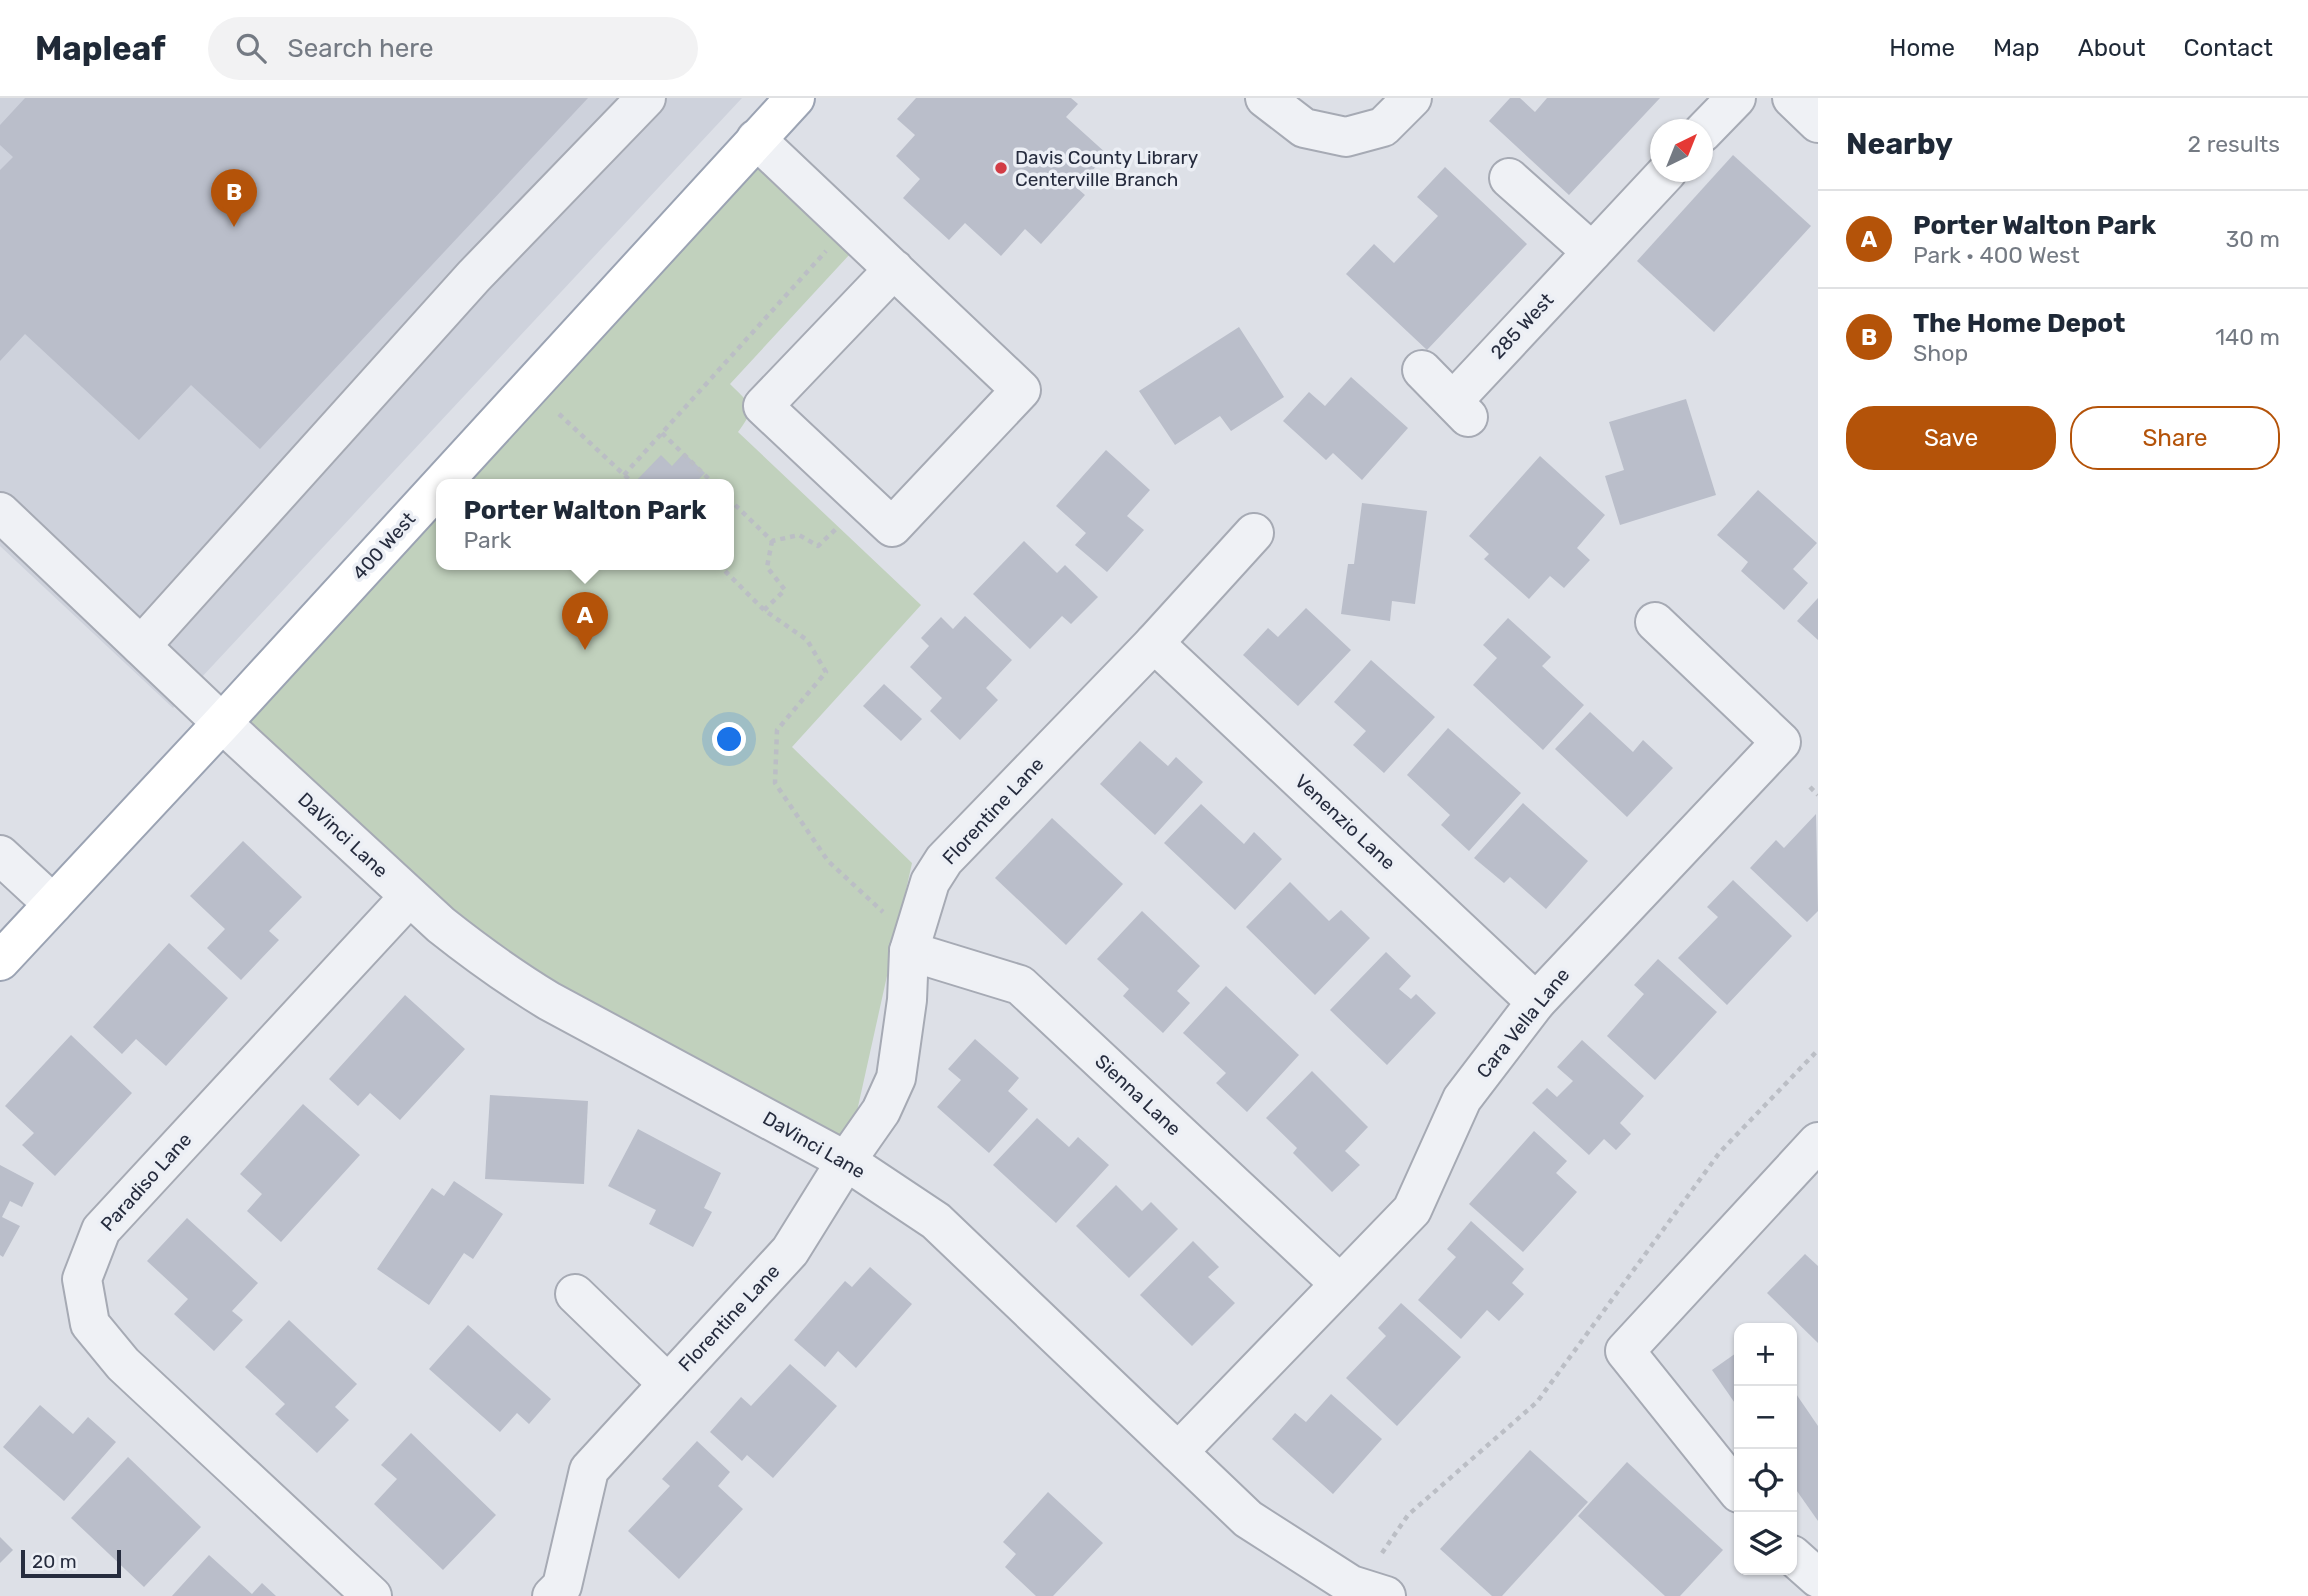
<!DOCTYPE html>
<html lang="en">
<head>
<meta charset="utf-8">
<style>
  :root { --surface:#fff; --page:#f2f2f3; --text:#1f2937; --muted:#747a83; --line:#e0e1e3; --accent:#b45309 }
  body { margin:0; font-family:Rubik,sans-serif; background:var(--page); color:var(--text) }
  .controls { position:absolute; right:21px; bottom:21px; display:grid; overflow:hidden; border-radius:14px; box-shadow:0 2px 5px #0004 }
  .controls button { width:63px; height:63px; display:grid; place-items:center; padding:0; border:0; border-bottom:2px solid var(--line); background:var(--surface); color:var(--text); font:35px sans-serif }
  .compass { position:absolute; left:1650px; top:21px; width:63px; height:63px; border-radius:50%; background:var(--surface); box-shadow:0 2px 5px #0004; rotate:43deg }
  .scale { position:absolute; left:21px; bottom:18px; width:100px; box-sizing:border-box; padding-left:7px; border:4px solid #262c3e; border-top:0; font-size:19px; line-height:24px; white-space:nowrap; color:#262c3e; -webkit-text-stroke:5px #eceff5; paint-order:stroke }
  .you { position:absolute; left:730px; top:642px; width:24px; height:24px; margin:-18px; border:5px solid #fff; border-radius:50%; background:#1a73e8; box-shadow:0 0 0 10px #1a73e833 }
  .badge { display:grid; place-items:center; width:46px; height:46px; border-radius:50%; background:var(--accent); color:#fff; font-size:23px; font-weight:700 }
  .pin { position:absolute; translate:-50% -58px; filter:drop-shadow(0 2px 4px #0008) }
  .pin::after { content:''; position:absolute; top:37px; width:24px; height:21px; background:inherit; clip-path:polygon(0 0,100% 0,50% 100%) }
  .popup { position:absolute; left:436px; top:381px; width:298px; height:91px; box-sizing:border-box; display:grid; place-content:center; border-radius:14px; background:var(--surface); filter:drop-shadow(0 2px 5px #0005); font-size:23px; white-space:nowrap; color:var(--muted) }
  .popup b { font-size:26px; color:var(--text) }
  .popup::after { content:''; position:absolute; left:50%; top:100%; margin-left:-14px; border:14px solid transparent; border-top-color:var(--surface) }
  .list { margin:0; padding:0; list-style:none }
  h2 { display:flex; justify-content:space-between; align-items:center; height:91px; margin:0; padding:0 28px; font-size:30px }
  h2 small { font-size:23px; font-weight:400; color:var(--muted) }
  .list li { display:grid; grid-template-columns:46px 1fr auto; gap:21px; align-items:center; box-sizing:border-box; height:98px; padding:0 28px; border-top:2px solid var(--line) }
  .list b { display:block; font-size:26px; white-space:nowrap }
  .list p { margin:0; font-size:23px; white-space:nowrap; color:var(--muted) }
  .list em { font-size:23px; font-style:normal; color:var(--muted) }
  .actions { display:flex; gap:14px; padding:21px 28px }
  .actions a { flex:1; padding:16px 0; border:2px solid var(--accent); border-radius:28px; text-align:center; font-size:24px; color:var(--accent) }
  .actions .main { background:var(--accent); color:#fff }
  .icon { flex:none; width:38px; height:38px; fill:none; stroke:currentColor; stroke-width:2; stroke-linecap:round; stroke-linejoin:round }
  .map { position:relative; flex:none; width:1818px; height:1498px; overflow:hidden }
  header { display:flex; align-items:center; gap:42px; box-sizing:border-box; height:98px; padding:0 35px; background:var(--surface); border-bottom:2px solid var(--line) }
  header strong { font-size:33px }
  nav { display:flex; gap:38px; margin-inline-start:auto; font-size:24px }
  .search { width:490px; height:63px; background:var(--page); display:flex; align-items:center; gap:18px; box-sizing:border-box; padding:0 24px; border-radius:38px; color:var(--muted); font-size:26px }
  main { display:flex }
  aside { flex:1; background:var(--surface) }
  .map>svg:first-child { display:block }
</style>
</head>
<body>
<header>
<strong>Mapleaf</strong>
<div class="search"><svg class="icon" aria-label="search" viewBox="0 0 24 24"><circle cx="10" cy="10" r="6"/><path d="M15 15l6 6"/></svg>Search here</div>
<nav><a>Home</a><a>Map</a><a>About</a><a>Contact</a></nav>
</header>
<main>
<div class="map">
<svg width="1818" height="1498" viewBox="0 0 1818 1498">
  <rect width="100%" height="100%" fill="#dde0e7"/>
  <!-- built -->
  <path fill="#ced2dc" d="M0,0H742L173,610L0,448Z"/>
  <!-- green -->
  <path fill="#c1d1bd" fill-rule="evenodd" d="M743,54L850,156L730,286C752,308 757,308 738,334L921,507L792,649L912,765L846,1063L549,903L222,625ZM442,386H728V466H442Z"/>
  <!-- building -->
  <g fill="#babeca">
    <path d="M25,0H588L260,351L191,287L139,342L25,236L0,263V72L13,59L0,47V27Z"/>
    <path d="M916,0H1071L1078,6L1066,19L1107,56L1077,90L1085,97L1041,146L1025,131L1001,158L965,125L949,142L903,100L920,81L896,58L915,37L897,21Z"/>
    <path d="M1510,0H1520L1535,14L1547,0H1660L1569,97L1489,23Z"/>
    <path d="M1733,57L1811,128L1714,234L1637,163Z"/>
    <path d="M1445,69L1527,146L1427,252L1346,176L1374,146L1394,165L1438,118L1417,99Z"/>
    <path d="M1239,229L1284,299L1231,333L1220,318L1175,347L1139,293Z"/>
    <path d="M1351,279L1408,330L1362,382L1333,355L1326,362L1283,323L1309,294L1325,308Z"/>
    <path d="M1686,301L1716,397L1620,427L1605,378L1624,372L1609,324Z"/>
    <path d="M1106,352L1150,392L1127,418L1144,432L1107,474L1075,447L1086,435L1056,408Z"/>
    <path d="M684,355L705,375L694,386H633L661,357L672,368Z"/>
    <path d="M1540,358L1605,417L1577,450L1590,462L1564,490L1550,478L1529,501L1484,461L1489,456L1469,438Z"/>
    <path d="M1758,392L1817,445L1793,471L1808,485L1784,512L1741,473L1748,464L1717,437Z"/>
    <path d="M1362,405L1427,413L1415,506L1392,503L1390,523L1341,516L1348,466H1354Z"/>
    <path d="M1024,443L1057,475L1065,467L1098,499L1071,526L1062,518L1030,551L973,496Z"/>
    <path d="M1818,500V542L1797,523Z"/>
    <path d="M1306,510L1351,552L1298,608L1243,557L1268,530L1278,539Z"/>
    <path d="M965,518L1012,562L986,590L998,602L960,642L930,613L942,600L910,569L929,548L921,540L941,519L953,531Z"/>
    <path d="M1508,520L1551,559L1542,568L1584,607L1543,652L1473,587L1497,560L1483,547Z"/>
    <path d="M1371,562L1435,619L1384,675L1353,647L1366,633L1334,604Z"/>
    <path d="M884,586L922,621L901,643L863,608Z"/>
    <path d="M1590,614L1633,654L1643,642L1673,670L1627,719L1555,651Z"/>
    <path d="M1448,630L1521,695L1469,753L1441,727L1450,717L1407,677Z"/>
    <path d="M1140,643L1168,668L1176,659L1203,684L1155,737L1100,686Z"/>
    <path d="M1523,705L1588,763L1546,811L1510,779L1504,785L1474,760Z"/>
    <path d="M1201,706L1244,746L1254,734L1282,761L1235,812L1164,745Z"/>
    <path d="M1816,716L1818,813L1807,824L1750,770L1776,742L1784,750Z"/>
    <path d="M1052,720L1123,786L1066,847L995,780Z"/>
    <path d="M243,743L302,799L269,833L279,842L241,882L207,850L225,831L190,798Z"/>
    <path d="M1733,782L1792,838L1727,907L1678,860L1718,819L1707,809Z"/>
    <path d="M1290,784L1329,823L1341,812L1370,840L1315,897L1246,829Z"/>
    <path d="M1142,813L1200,868L1177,893L1190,905L1163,935L1123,898L1129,891L1097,861Z"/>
    <path d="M169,845L228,900L166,968L136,941L122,956L93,929Z"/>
    <path d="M1386,854L1411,878L1399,891L1411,901L1416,896L1436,915L1387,967L1330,912Z"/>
    <path d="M1658,861L1717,914L1655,982L1607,938L1644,896L1634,887Z"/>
    <path d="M1226,888L1299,957L1247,1014L1216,985L1226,975L1183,935Z"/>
    <path d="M405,897L465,951L400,1022L370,995L358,1008L329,981Z"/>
    <path d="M71,937L132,995L55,1078L22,1047L34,1035L5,1008Z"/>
    <path d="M975,941L1019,980L1008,993L1028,1011L989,1055L937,1009L961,982L948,971Z"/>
    <path d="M1582,942L1644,998L1620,1025L1631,1036L1616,1052L1604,1041L1589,1057L1532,1005L1547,990L1557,999L1573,983L1557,969Z"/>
    <path d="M1312,973L1368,1029L1345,1053L1360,1067L1332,1094L1293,1055L1297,1050L1266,1020Z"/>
    <path d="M490,997L588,1003L584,1086L485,1081Z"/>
    <path d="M303,1006L360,1057L281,1144L247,1113L262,1096L240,1076Z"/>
    <path d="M1037,1020L1069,1049L1078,1039L1109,1067L1056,1125L993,1067Z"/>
    <path d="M638,1031L721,1075L704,1110L712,1114L693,1149L649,1126L656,1112L608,1088Z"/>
    <path d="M1534,1033L1567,1063L1556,1075L1577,1094L1523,1154L1469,1106Z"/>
    <path d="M0,1067L34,1085L22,1109L10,1103L2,1119L20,1128L3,1159L0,1157Z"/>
    <path d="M454,1083L503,1116L473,1161L464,1155L429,1207L377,1171L432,1090L444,1098Z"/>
    <path d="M1116,1087L1142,1113L1151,1104L1178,1131L1129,1180L1076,1128Z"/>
    <path d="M187,1120L258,1185L232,1213L243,1222L214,1253L174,1216L188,1201L147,1163Z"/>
    <path d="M1471,1123L1524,1171L1512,1185L1524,1196L1499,1223L1487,1212L1461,1241L1418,1202L1456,1159L1447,1151Z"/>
    <path d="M1193,1143L1219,1169L1208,1179L1235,1205L1192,1248L1140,1197Z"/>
    <path d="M1805,1156L1818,1168V1245L1767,1195Z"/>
    <path d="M870,1169L912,1206L856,1270L838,1253L825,1269L794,1242L845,1183L852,1189Z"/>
    <path d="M1401,1205L1461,1259L1397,1328L1346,1280L1386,1238L1378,1230Z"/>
    <path d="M289,1222L357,1286L335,1309L349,1322L317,1355L275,1316L285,1306L245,1269Z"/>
    <path d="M468,1227L551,1301L529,1326L517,1315L500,1334L429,1271Z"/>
    <path d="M1739,1253V1311L1712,1272Z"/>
    <path d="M790,1266L837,1308L773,1380L747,1357L742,1363L710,1334L741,1299L751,1308Z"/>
    <path d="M1792,1290L1818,1328V1423L1792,1386Z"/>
    <path d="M1331,1296L1382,1341L1333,1396L1272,1341L1295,1315L1306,1324Z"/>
    <path d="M40,1307L73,1336L88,1319L116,1344L64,1403L3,1349Z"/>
    <path d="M411,1335L496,1417L443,1472L374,1406L397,1381L381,1367Z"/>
    <path d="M697,1343L730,1374L718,1388L743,1411L679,1481L628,1433L670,1388L662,1381Z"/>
    <path d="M1530,1352L1588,1404L1502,1498H1492L1440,1451Z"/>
    <path d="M128,1359L201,1429L144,1489L71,1420Z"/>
    <path d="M1627,1364L1723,1452L1680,1498H1665L1578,1418Z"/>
    <path d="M1048,1394L1103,1445L1053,1498H1036L1005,1469L1016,1456L1003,1444Z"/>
    <path d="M0,1439L13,1452L0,1465Z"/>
    <path d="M209,1457L252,1496L262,1485L276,1498H172Z"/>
  </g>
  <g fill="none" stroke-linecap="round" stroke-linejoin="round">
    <defs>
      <g id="minor">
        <path d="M1265,0L1304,30L1346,39L1383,29L1412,0"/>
        <path d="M1792,0L1818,25"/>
        <path d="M1702,35L1736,0"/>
        <path d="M756,41L1021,292L892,429L763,308L894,171"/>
        <path d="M1509,80L1592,154"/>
        <path d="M1422,272L1468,319"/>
        <path d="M1453,303L1667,74"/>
        <path d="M0,414L222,625L441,827C475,854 511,880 549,903L846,1063L936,1123L1248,1421L1351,1487L1386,1498"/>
        <path d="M1154,545L1536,904"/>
        <path d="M141,548L474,178L646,0"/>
        <path d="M0,757L53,806"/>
        <path d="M909,853L1020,887L1340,1186"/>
        <path d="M575,1196L668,1286"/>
        <path d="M1178,1354L1412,1112L1462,1001L1536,904L1781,644L1655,524"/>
        <path d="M1739,1395L1625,1253L1818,1044"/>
        <path d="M1792,1457L1818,1480"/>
        <path d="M372,1498L123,1266L90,1226L82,1181L101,1132L409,799"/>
        <path d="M552,1498L562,1488L589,1372L790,1153L846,1063L881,1013L896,980L907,902L909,853L930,784L944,762L1154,545L1254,435"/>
      </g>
      <path id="major" d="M0,863L222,625L795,0"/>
    </defs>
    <!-- minor casing -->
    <use href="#minor" stroke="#a6aab4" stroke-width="42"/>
    <!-- major casing -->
    <use href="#major" stroke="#9ba3b3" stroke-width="42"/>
    <!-- path -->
    <g stroke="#bbbec5" stroke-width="4.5" stroke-dasharray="5 5" stroke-linecap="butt">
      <path d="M559,316L634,386"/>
      <path d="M662,335L714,386"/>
      <path d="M624,377L826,153"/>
      <path d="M728,400L772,443L799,437L818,448L838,429"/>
      <path d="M718,466L764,512L807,542L826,574L777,632L775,685L828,763L883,814"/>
      <path d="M764,512L785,492L767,469L772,443"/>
      <path d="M1810,689L1818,697"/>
      <path d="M1382,1455L1408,1417L1537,1304L1720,1054L1818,952"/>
    </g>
    <!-- minor -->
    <use href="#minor" stroke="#eff1f5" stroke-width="38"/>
    <!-- major -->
    <use href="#major" stroke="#fff" stroke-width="38"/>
  </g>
  <!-- markers -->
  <circle fill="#d23c45" stroke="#eceff5" stroke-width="2.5" cx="1001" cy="70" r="7"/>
  <g text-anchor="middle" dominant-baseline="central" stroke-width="7" stroke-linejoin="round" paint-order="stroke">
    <!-- poi labels -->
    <g font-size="19" fill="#262c3e" stroke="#eceff5" text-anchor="start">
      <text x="1015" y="59">Davis County Library<tspan x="1015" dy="22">Centerville Branch</tspan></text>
    </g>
    <!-- street labels -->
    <g font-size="19" fill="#262c3e" stroke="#eceff5">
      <text transform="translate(1522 228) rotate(-47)">285 West</text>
      <text transform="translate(384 448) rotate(-48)">400 West</text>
      <text transform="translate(993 713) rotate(-47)">Florentine Lane</text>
      <text transform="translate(1345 724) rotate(43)">Venenzio Lane</text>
      <text transform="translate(343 737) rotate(43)">DaVinci Lane</text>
      <text transform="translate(1523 925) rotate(-51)">Cara Vella Lane</text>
      <text transform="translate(1138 997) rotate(43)">Sienna Lane</text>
      <text transform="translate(814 1047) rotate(30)">DaVinci Lane</text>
      <text transform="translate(146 1084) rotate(-48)">Paradiso Lane</text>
      <text transform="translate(729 1220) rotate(-47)">Florentine Lane</text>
    </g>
  </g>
</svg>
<div class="controls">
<button>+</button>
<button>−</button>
<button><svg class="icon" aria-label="locate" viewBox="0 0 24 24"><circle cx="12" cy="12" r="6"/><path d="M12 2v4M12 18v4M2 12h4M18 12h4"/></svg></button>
<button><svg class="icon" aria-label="layers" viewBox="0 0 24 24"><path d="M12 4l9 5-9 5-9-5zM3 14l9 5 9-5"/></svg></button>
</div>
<svg class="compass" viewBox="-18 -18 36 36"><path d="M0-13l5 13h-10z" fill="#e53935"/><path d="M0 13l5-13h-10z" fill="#747a83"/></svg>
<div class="scale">20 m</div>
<div class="you"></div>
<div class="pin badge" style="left:585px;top:552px">A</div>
<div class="popup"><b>Porter Walton Park</b>Park</div>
<div class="pin badge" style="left:234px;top:129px">B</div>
</div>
<aside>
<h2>Nearby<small>2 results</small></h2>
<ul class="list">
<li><span class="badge">A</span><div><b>Porter Walton Park</b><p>Park · 400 West</p></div><em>30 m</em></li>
<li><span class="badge">B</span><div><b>The Home Depot</b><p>Shop</p></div><em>140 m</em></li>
</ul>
<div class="actions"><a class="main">Save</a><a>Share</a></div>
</aside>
</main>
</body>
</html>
